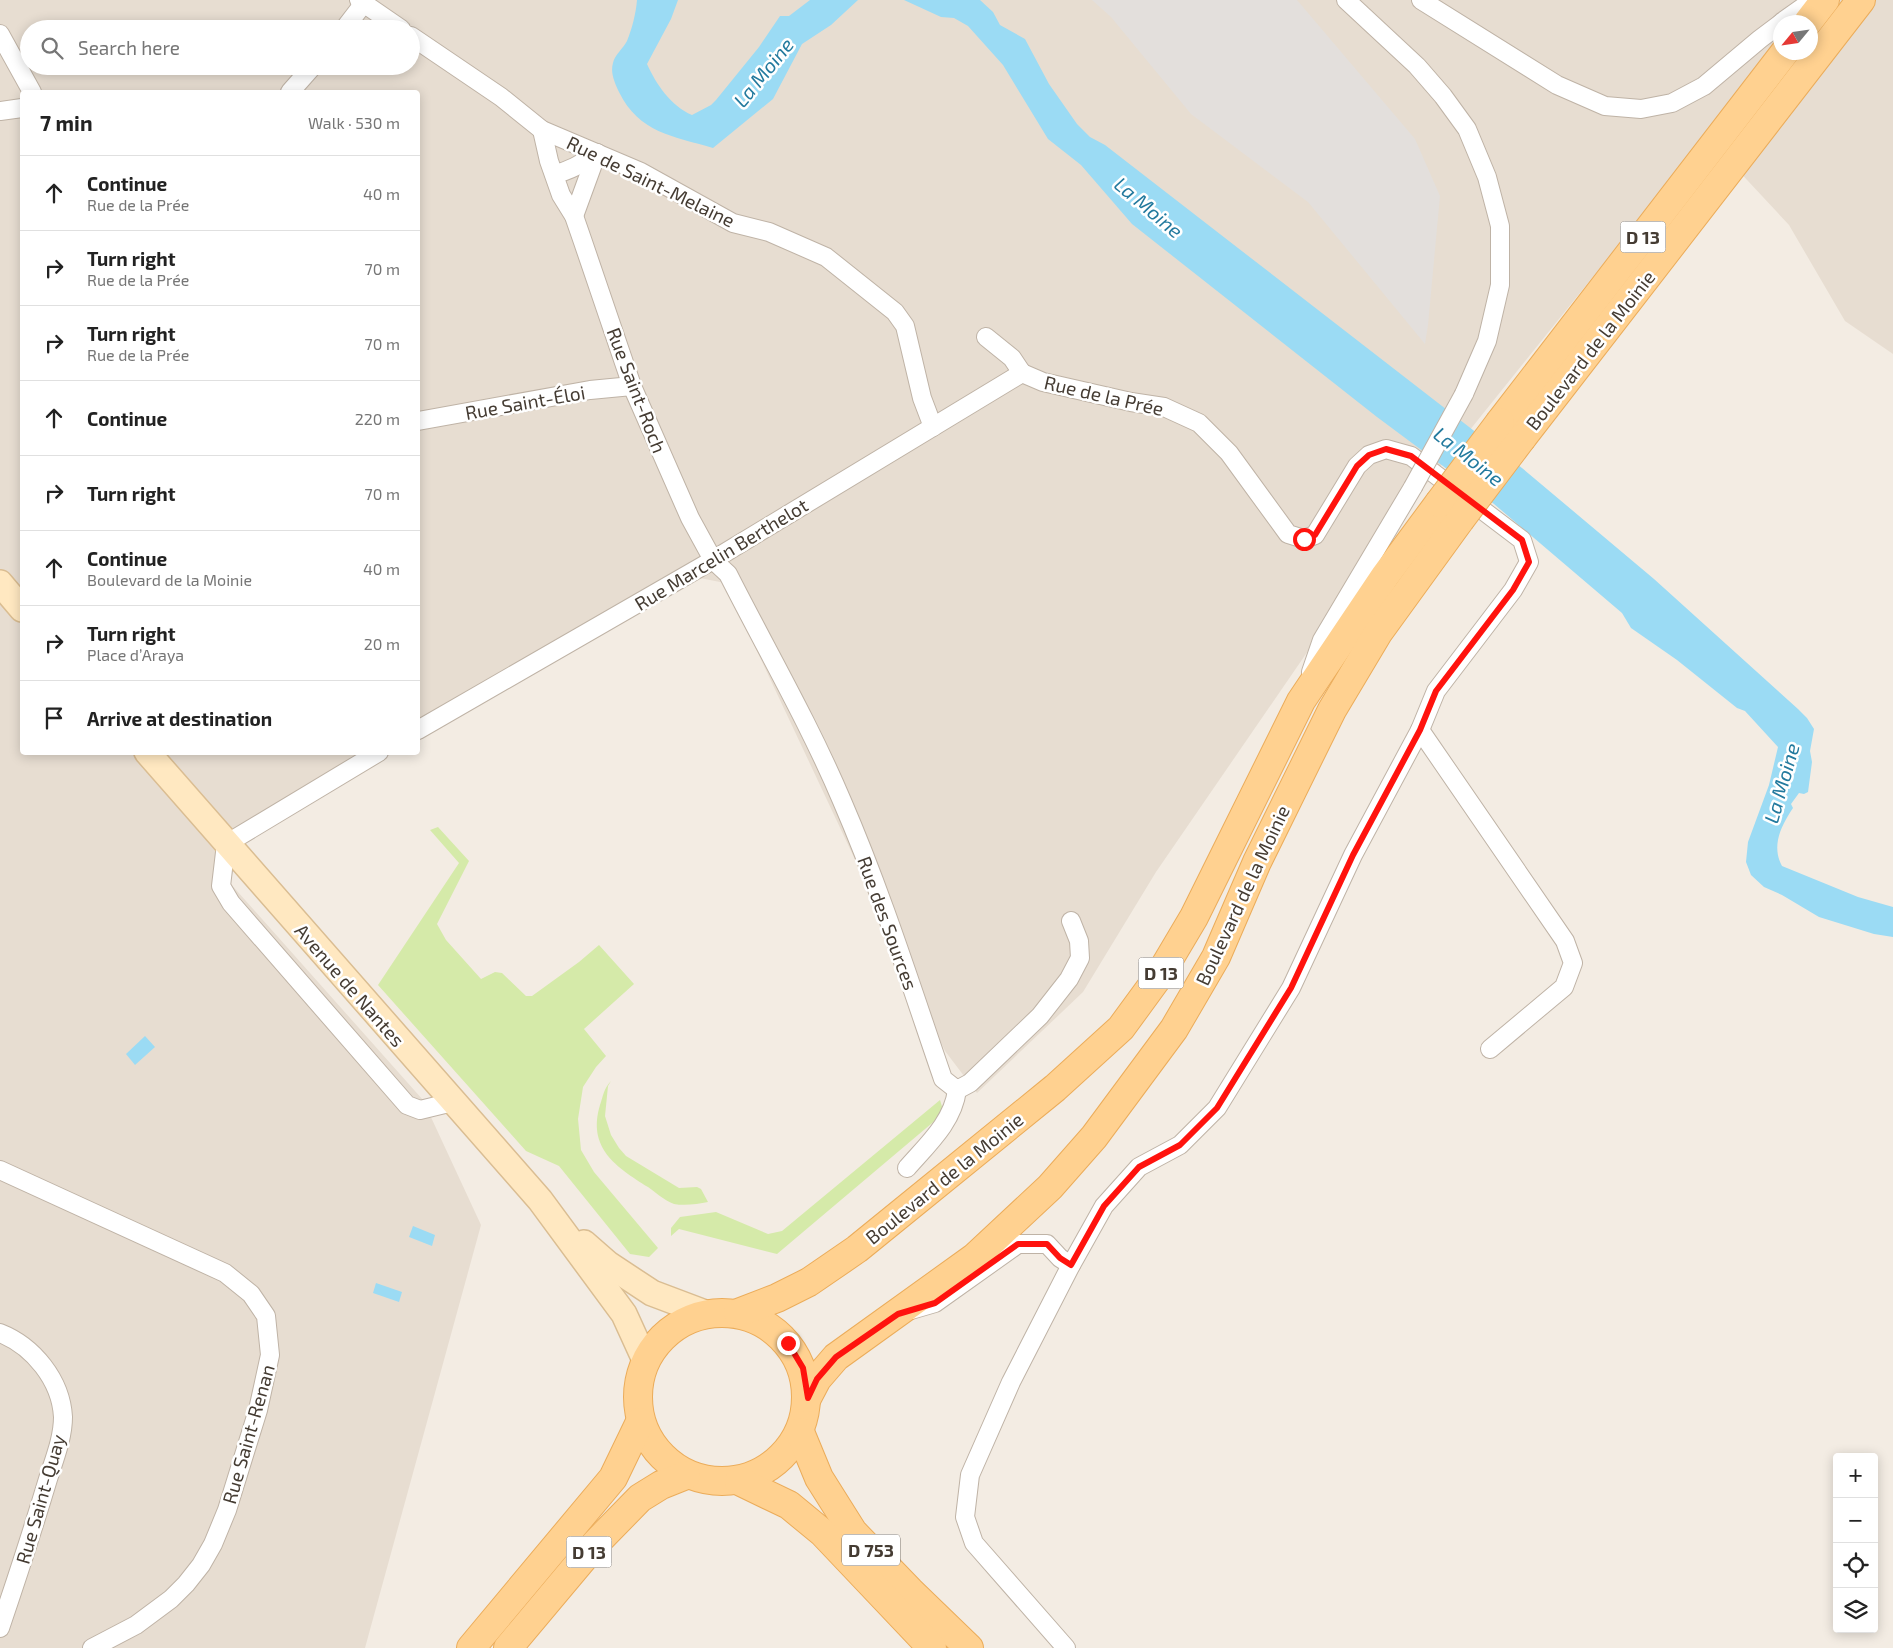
<!DOCTYPE html>
<html lang="en">
<head>
<meta charset="utf-8">
<style>
  :root { --surface:#fff; --page:#f6f6f6; --text:#222; --muted:#767676; --line:#e0e0e0 }
  body { margin:0; font-family:"Exo 2",sans-serif; background:var(--page); color:var(--text) }
  .controls { position:absolute; right:15px; bottom:15px; display:grid; overflow:hidden; border-radius:5px; box-shadow:0 2px 12px #0003 }
  .controls button { width:45px; height:45px; display:grid; place-items:center; padding:0; border:0; border-bottom:1px solid var(--line); background:var(--surface); color:var(--text); font:25px sans-serif }
  .compass { position:absolute; left:1773px; top:15px; width:45px; height:45px; border-radius:50%; background:var(--surface); box-shadow:0 2px 12px #0003; rotate:241deg }
  .stop { position:absolute; width:15px; height:15px; margin:-11px; border:4px solid #ff130e; border-radius:50%; background:#fff }
  .stop.end { background:#ff130e; border-color:#fff; box-shadow:0 1px 5px #0008 }
  .list { margin:0; padding:0; list-style:none }
  h2 { display:flex; justify-content:space-between; align-items:center; height:65px; margin:0; padding:0 20px; font-size:21px }
  h2 small { font-size:16px; font-weight:400; color:var(--muted) }
  .list li { display:grid; grid-template-columns:32px 1fr auto; gap:15px; align-items:center; box-sizing:border-box; height:75px; padding:0 20px; border-top:1px solid var(--line) }
  .list b { display:block; font-size:19px; white-space:nowrap }
  .list p { margin:0; font-size:16px; white-space:nowrap; color:var(--muted) }
  .list em { font-size:16px; font-style:normal; color:var(--muted) }
  .icon { flex:none; width:28px; height:28px; fill:none; stroke:currentColor; stroke-width:2; stroke-linecap:round; stroke-linejoin:round }
  .map { position:relative; flex:none; width:1893px; height:1648px; overflow:hidden }
  .search { position:absolute; background:var(--surface); box-shadow:0 2px 12px #0003; left:20px; top:20px; width:400px; height:55px; display:flex; align-items:center; gap:12px; box-sizing:border-box; padding:0 18px; border-radius:28px; color:var(--muted); font-size:19px }
  .panel { position:absolute; background:var(--surface); box-shadow:0 2px 12px #0003; left:20px; top:90px; width:400px; height:665px; border-radius:5px }
  .map>svg:first-child { display:block }
</style>
</head>
<body>
<div class="map">
<svg width="1893" height="1648" viewBox="0 0 1893 1648">
  <rect width="100%" height="100%" fill="#f3ece3"/>
  <!-- residential -->
  <path fill="#e7ddd1" fill-rule="evenodd" d="M0,0H1893V354L1845,321L1789,225L1706,136L1400,517L1156,872L1083,992L977,1093L945,1051L725,583L695,577L418,738V92H22V752L393,753L247,837L229,882L423,1100L481,1225L365,1648H0ZM1780,22H1810V52H1780ZM29,29H411V66H29Z"/>
  <!-- green -->
  <g fill="#d5eaa9">
    <path d="M438,827L469,861L437,924L446,940L481,979L495,972L502,973L526,996H532L579,962L599,945L634,984L584,1029L606,1056L596,1067L583,1087L578,1119L581,1150L594,1172L658,1248L649,1257L630,1254L559,1166L526,1151L378,985L459,863L430,830Z"/>
    <path d="M611,1081L608,1086L605,1116L611,1135L619,1148L626,1156L679,1188L697,1187L701,1189L708,1202C698,1204 685,1206 674,1204C665,1201 655,1192 648,1187C616,1167 587,1148 600,1105C603,1096 604,1088 611,1081Z"/>
    <path d="M940,1100L944,1113L777,1254L679,1229L671,1236V1228L680,1217L716,1212L768,1234L782,1231Z"/>
  </g>
  <!-- parking -->
  <path fill="#e3dfdc" d="M1092,0H1297L1415,139L1440,196L1428,325L1425,344L1308,202L1191,114L1111,17Z"/>
  <!-- water -->
  <g fill="#9bdbf4">
    <path d="M637,0H678L671,19L647,64C656,84 671,106 692,115L711,105L716,100L759,47L780,16H789L810,0H858L831,25L802,44L773,99L713,148C673,136 639,133 619,92C615,83 610,73 613,63C615,54 623,49 627,41C632,29 636,13 637,0Z"/>
    <path d="M904,0H980L993,12L1000,25L1025,39L1049,84L1077,124L1090,137L1105,145L1522,468L1654,579L1798,709L1807,718L1814,729L1810,751L1812,762L1808,792L1804,794L1799,793L1791,804L1793,808C1781,826 1771,846 1782,866L1858,897L1893,907V937L1874,934L1819,917L1782,895L1764,887L1751,875L1746,862L1748,842L1769,785L1778,747L1745,711L1737,708L1677,660L1631,628L1622,613L1494,504L1377,417L1132,224L1081,165L1048,139L1003,65L968,26L954,18L941,17Z"/>
    <path d="M145,1036L155,1047L135,1065L126,1054Z"/>
    <path d="M413,1226L435,1235L432,1246L409,1237Z"/>
    <path d="M376,1283L402,1292L399,1302L373,1293Z"/>
  </g>
  <g fill="none" stroke-linecap="round" stroke-linejoin="round">
    <defs>
      <g id="minor">
        <path d="M359,0L401,29"/>
        <path d="M1346,0L1417,66L1443,96L1467,129L1487,177L1500,226V285L1487,341L1464,394"/>
        <path d="M1421,0L1557,85L1605,106L1641,109L1672,103L1704,86L1760,39L1780,24"/>
        <path d="M1782,22L1813,0"/>
        <path d="M344,29L364,3"/>
        <path d="M0,34L32,92"/>
        <path d="M411,36L501,97L542,130L641,172L733,223L769,232L826,257L895,312L905,326L922,398L933,427"/>
        <path d="M290,92L313,66"/>
        <path d="M0,111L22,108"/>
        <path d="M542,130L549,161L561,195L574,216L583,242L632,386L690,518L713,560L728,574C766,649 809,723 842,801C881,891 911,986 943,1079L957,1090L970,1083L1040,1016L1069,979L1080,958L1079,941L1071,921"/>
        <path d="M554,174C571,171 582,163 597,153"/>
        <path d="M574,216L597,153"/>
        <path d="M986,337L1012,358L1022,373"/>
        <path d="M1022,373L1043,382L1131,402L1164,407L1199,423L1229,453L1288,534L1304,539L1315,535L1357,466L1369,455L1386,449L1411,456L1522,540L1529,562L1513,590L1436,691L1420,730L1353,855L1291,988L1217,1108L1180,1145L1139,1167L1104,1206L1071,1265L1011,1382L970,1475L965,1517L974,1543L1066,1648"/>
        <path d="M418,421L590,390L632,386"/>
        <path d="M1311,672L1322,640L1413,487"/>
        <path d="M418,730L713,560L1022,373"/>
        <path d="M1420,730L1565,941L1573,963L1564,987L1490,1049"/>
        <path d="M379,752L226,844L221,886L231,903L407,1105L420,1110L453,1102"/>
        <path d="M907,1168C927,1145 953,1122 957,1090"/>
        <path d="M0,1170L225,1273L251,1294L266,1316L270,1355L258,1410L227,1510L213,1544L201,1565L186,1584L171,1599L136,1625L92,1648"/>
        <path d="M911,1310L935,1303L1018,1244H1047L1060,1258L1071,1265"/>
        <path d="M0,1333C33,1346 61,1380 63,1417C63,1438 54,1460 48,1479C33,1529 17,1578 0,1628"/>
      </g>
      <g id="secondary">
        <path d="M0,583L22,609"/>
        <path d="M147,752L540,1200L624,1314L645,1360"/>
        <path d="M584,1243L608,1264L652,1293L705,1313"/>
      </g>
      <g id="primary">
        <path d="M1808,22L1825,0"/>
        <path d="M1500,422L1785,52"/>
        <path d="M1522,438L1861,0"/>
        <circle cx="722" cy="1397" r="84"/>
        <path d="M738,1313L777,1298L809,1282L857,1249L1055,1088L1121,1028L1159,976L1194,917L1301,701L1385,576L1439,503"/>
        <path d="M807,1398L817,1379L836,1357L975,1257L1050,1187L1094,1137L1174,1029L1216,957L1257,862L1332,710L1378,633L1460,520"/>
        <path d="M800,1432L819,1478L853,1532L910,1591L969,1648"/>
        <path d="M739,1481L789,1505L823,1533L932,1648"/>
        <path d="M471,1648L613,1478L640,1422"/>
        <path d="M508,1648L596,1543L640,1498L661,1485L686,1475"/>
      </g>
    </defs>
    <!-- minor casing -->
    <use href="#minor" stroke="#bfb3a6" stroke-width="20"/>
    <!-- secondary casing -->
    <use href="#secondary" stroke="#dabd92" stroke-width="28"/>
    <!-- primary casing -->
    <use href="#primary" stroke="#ebac5a" stroke-width="30"/>
    <!-- minor -->
    <use href="#minor" stroke="#fff" stroke-width="18"/>
    <!-- secondary -->
    <use href="#secondary" stroke="#ffe8c1" stroke-width="25"/>
    <!-- primary -->
    <use href="#primary" stroke="#ffd190" stroke-width="28"/>
    <defs>
      <path id="minor-bridge" d="M1413,487L1464,394"/>
      <g id="primary-bridge">
        <path d="M1439,503L1500,422"/>
        <path d="M1460,520L1522,438"/>
      </g>
    </defs>
    <!-- minor-bridge casing -->
    <use href="#minor-bridge" stroke="#bfb3a6" stroke-width="20" stroke-linecap="butt"/>
    <!-- primary-bridge casing -->
    <use href="#primary-bridge" stroke="#ebac5a" stroke-width="30" stroke-linecap="butt"/>
    <!-- minor-bridge -->
    <use href="#minor-bridge" stroke="#fff" stroke-width="18"/>
    <!-- primary-bridge -->
    <use href="#primary-bridge" stroke="#ffd190" stroke-width="28"/>
  </g>
  <g fill="none" stroke-linecap="round" stroke-linejoin="round">
    <!-- route -->
    <path stroke="#ff130e" stroke-width="6" d="M788,1343L803,1368L808,1398L817,1379L836,1357L898,1314L935,1303L1018,1244H1047L1060,1258L1071,1265L1104,1206L1139,1167L1180,1145L1217,1108L1291,988L1353,855L1420,730L1436,691L1513,590L1529,562L1522,540L1411,456L1386,449L1369,455L1357,466L1315,535L1304,539"/>
  </g>
  <g text-anchor="middle" dominant-baseline="central" stroke-width="5" stroke-linejoin="round" paint-order="stroke">
    <!-- shield labels -->
    <g fill="#fff" stroke="#7d7670" stroke-width="1">
      <rect x="1620.5" y="221.5" width="45" height="31" rx="4"/>
      <rect x="1138.5" y="957.5" width="45" height="31" rx="4"/>
      <rect x="842" y="1534.5" width="58" height="31" rx="4"/>
      <rect x="566.5" y="1536.5" width="45" height="31" rx="4"/>
    </g>
    <g font-size="18" font-weight="bold" fill="#453c33">
      <text x="1643" y="237">D 13</text>
      <text x="1161" y="973">D 13</text>
      <text x="871" y="1550">D 753</text>
      <text x="589" y="1552">D 13</text>
    </g>
    <!-- street labels -->
    <g font-size="19" fill="#453c33" stroke="#fff">
      <text transform="translate(651 181) rotate(26)">Rue de Saint-Melaine</text>
      <text transform="translate(1590 350) rotate(-52)">Boulevard de la Moinie</text>
      <text transform="translate(637 390) rotate(69)">Rue Saint-Roch</text>
      <text transform="translate(1104 395) rotate(13)">Rue de la Prée</text>
      <text transform="translate(525 402) rotate(-10)">Rue Saint-Éloi</text>
      <text transform="translate(721 554) rotate(-31)">Rue Marcelin Berthelot</text>
      <text transform="translate(1242 895) rotate(-65)">Boulevard de la Moinie</text>
      <text transform="translate(888 923) rotate(70)">Rue des Sources</text>
      <text transform="translate(350 985) rotate(49)">Avenue de Nantes</text>
      <text transform="translate(944 1178) rotate(-39)">Boulevard de la Moinie</text>
      <text transform="translate(248 1434) rotate(-74)">Rue Saint-Renan</text>
      <text transform="translate(40 1499) rotate(-74)">Rue Saint-Quay</text>
    </g>
    <!-- water labels -->
    <g font-size="20" font-style="italic" fill="#237a9e" stroke="#fff">
      <text transform="translate(763 72) rotate(-51)">La Moine</text>
      <text transform="translate(1149 207) rotate(40)">La Moine</text>
      <text transform="translate(1469 456) rotate(38)">La Moine</text>
      <text transform="translate(1781 783) rotate(-74)">La Moine</text>
    </g>
  </g>
</svg>
<div class="controls">
<button>+</button>
<button>−</button>
<button><svg class="icon" aria-label="locate" viewBox="0 0 24 24"><circle cx="12" cy="12" r="6"/><path d="M12 2v4M12 18v4M2 12h4M18 12h4"/></svg></button>
<button><svg class="icon" aria-label="layers" viewBox="0 0 24 24"><path d="M12 4l9 5-9 5-9-5zM3 14l9 5 9-5"/></svg></button>
</div>
<svg class="compass" viewBox="-18 -18 36 36"><path d="M0-13l5 13h-10z" fill="#e53935"/><path d="M0 13l5-13h-10z" fill="#767676"/></svg>
<div class="stop" style="left:1304px;top:539px"></div>
<div class="stop end" style="left:788px;top:1343px"></div>
<div class="search"><svg class="icon" aria-label="search" viewBox="0 0 24 24"><circle cx="10" cy="10" r="6"/><path d="M15 15l6 6"/></svg>Search here</div>
<section class="panel">
<h2>7 min<small>Walk · 530 m</small></h2>
<ul class="list">
<li><svg class="icon" aria-label="ahead" viewBox="0 0 24 24"><path d="M12 20V5M6 11l6-6 6 6"/></svg><div><b>Continue</b><p>Rue de la Prée</p></div><em>40 m</em></li>
<li><svg class="icon" aria-label="right" viewBox="0 0 24 24"><path d="M7 20v-9h11M14 6l5 5-5 5"/></svg><div><b>Turn right</b><p>Rue de la Prée</p></div><em>70 m</em></li>
<li><svg class="icon" aria-label="right" viewBox="0 0 24 24"><path d="M7 20v-9h11M14 6l5 5-5 5"/></svg><div><b>Turn right</b><p>Rue de la Prée</p></div><em>70 m</em></li>
<li><svg class="icon" aria-label="ahead" viewBox="0 0 24 24"><path d="M12 20V5M6 11l6-6 6 6"/></svg><div><b>Continue</b></div><em>220 m</em></li>
<li><svg class="icon" aria-label="right" viewBox="0 0 24 24"><path d="M7 20v-9h11M14 6l5 5-5 5"/></svg><div><b>Turn right</b></div><em>70 m</em></li>
<li><svg class="icon" aria-label="ahead" viewBox="0 0 24 24"><path d="M12 20V5M6 11l6-6 6 6"/></svg><div><b>Continue</b><p>Boulevard de la Moinie</p></div><em>40 m</em></li>
<li><svg class="icon" aria-label="right" viewBox="0 0 24 24"><path d="M7 20v-9h11M14 6l5 5-5 5"/></svg><div><b>Turn right</b><p>Place d’Araya</p></div><em>20 m</em></li>
<li><svg class="icon" aria-label="arrive" viewBox="0 0 24 24"><path d="M6 21V4h12l-3 4 3 4H6"/></svg><div><b>Arrive at destination</b></div></li>
</ul>
</section>
</div>
</body>
</html>
